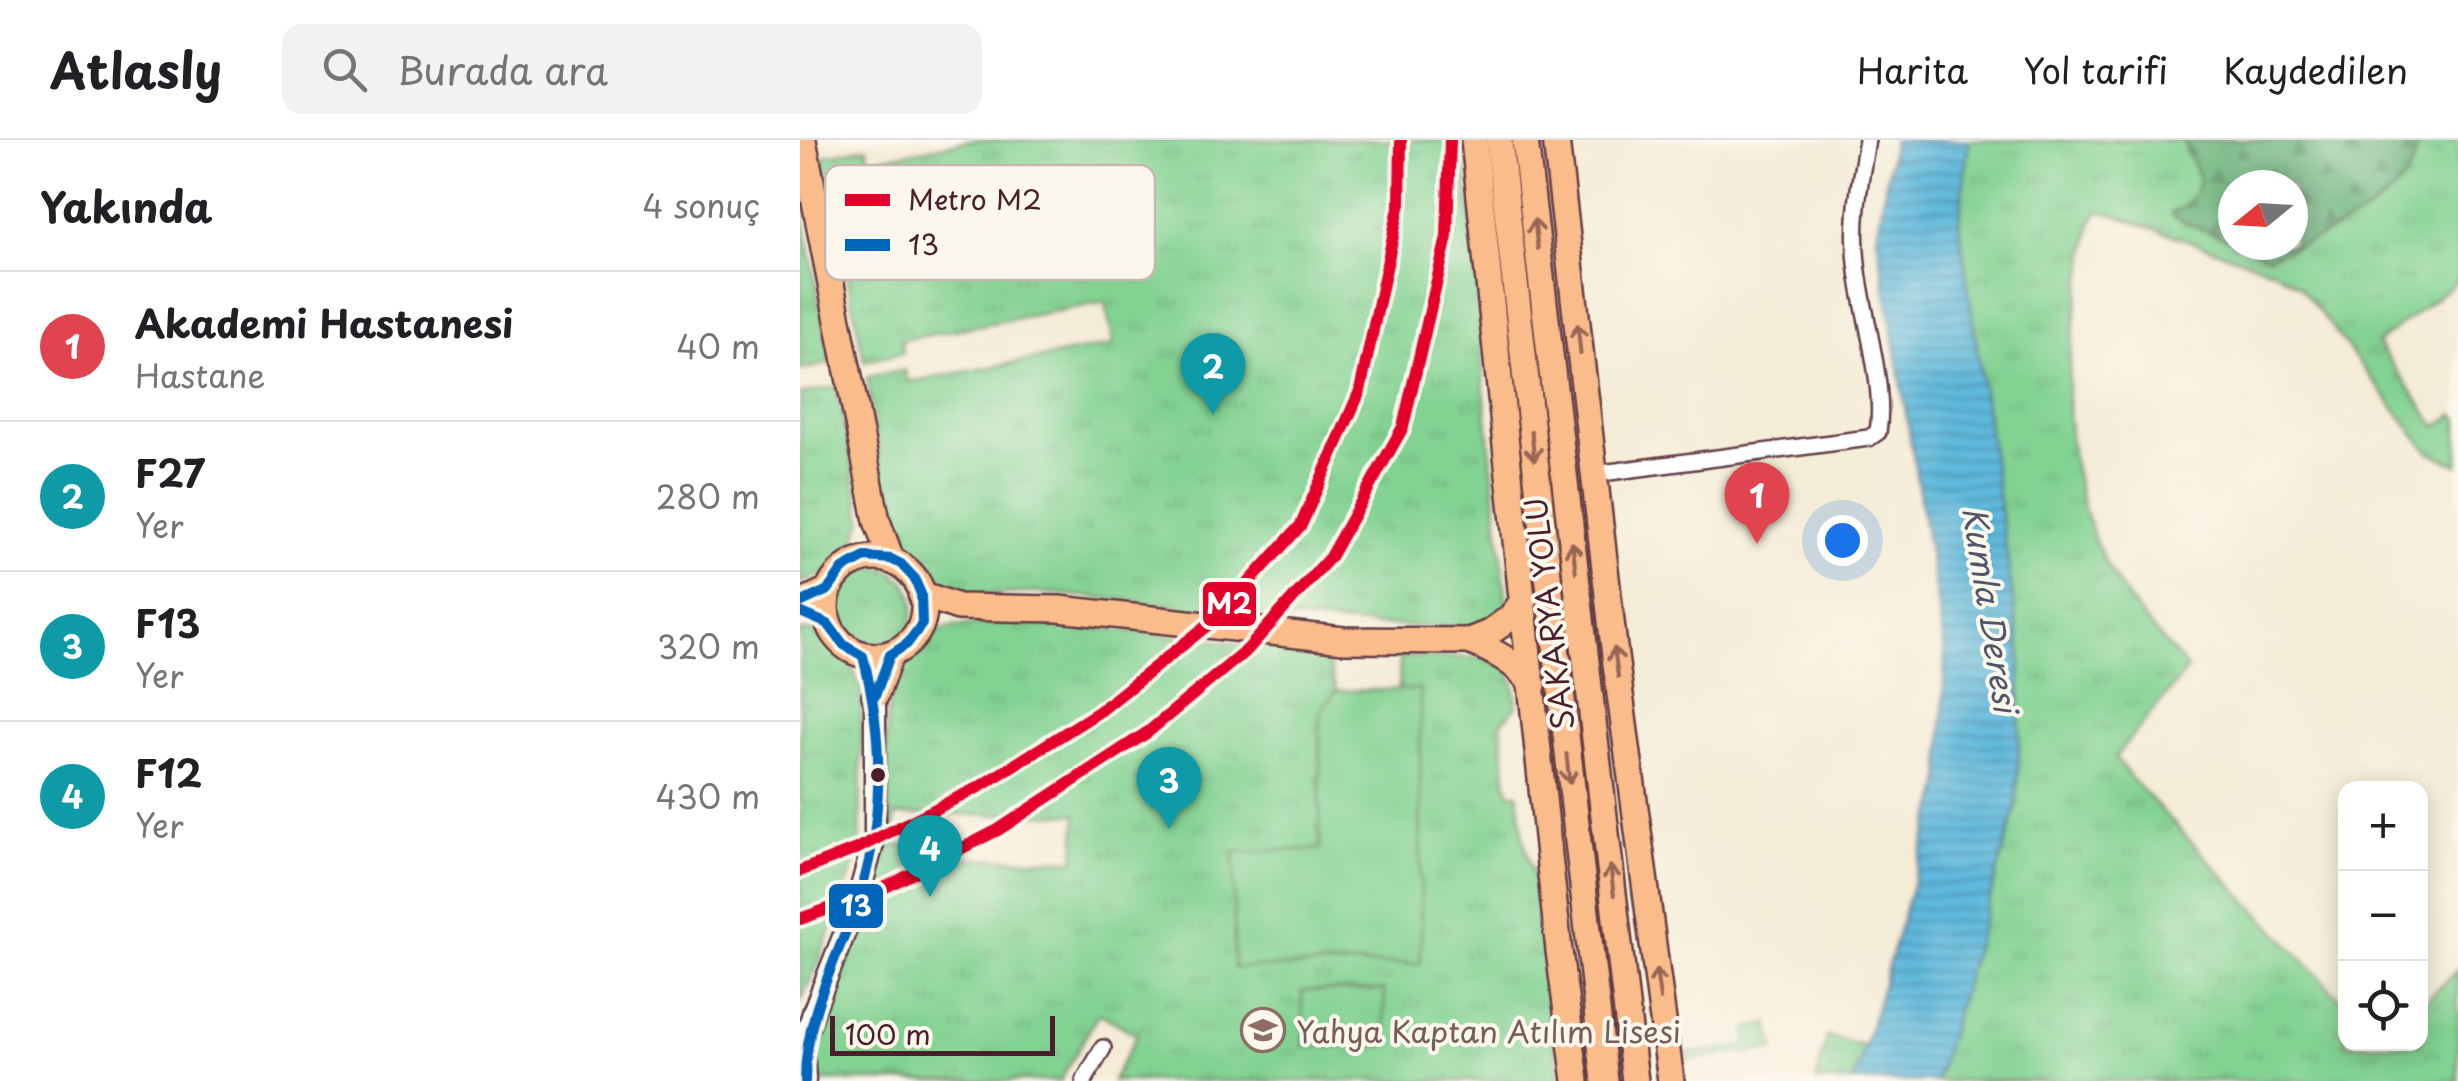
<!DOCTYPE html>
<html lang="tr">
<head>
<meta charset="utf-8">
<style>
  :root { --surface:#fff; --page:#f2f2f2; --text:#202124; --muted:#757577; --line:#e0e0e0; --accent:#2563eb }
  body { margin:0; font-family:"Playpen Sans",sans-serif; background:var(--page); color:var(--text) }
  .controls { position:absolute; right:30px; bottom:30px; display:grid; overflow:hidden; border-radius:20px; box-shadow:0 5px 25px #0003 }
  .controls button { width:90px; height:90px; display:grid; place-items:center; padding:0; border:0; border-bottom:2px solid var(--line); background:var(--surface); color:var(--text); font:50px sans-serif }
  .compass { position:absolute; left:1418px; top:30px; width:90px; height:90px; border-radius:50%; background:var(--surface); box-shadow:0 5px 25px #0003; rotate:252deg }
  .scale { position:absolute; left:30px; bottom:25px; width:225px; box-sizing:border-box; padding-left:10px; border:5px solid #4a1f2b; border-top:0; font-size:28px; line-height:35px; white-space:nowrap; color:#4a1f2b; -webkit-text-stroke:8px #fbf7ec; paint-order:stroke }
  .you { position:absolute; left:1042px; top:400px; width:35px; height:35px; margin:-25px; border:8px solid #fff; border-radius:50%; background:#1a73e8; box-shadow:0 0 0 15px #1a73e833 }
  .badge { display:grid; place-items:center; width:65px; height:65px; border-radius:50%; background:var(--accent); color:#fff; font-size:32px; font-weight:700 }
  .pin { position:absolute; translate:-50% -82px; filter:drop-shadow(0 2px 5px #0008) }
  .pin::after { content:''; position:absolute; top:52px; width:35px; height:30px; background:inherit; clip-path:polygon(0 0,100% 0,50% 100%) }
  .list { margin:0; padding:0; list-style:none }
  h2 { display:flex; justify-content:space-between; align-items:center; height:130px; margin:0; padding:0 40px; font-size:42px }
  h2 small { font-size:32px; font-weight:400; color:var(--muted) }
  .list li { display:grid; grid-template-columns:65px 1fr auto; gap:30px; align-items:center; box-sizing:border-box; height:150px; padding:0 40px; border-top:2px solid var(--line) }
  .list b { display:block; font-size:38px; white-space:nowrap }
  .list p { margin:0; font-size:32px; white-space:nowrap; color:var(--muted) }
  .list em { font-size:32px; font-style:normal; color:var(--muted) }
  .icon { flex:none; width:55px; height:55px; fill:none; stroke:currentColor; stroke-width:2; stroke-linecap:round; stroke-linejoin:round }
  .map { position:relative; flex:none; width:1658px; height:941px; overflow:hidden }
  header { display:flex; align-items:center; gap:60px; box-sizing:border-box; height:140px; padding:0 50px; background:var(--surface); border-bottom:2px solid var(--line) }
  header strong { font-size:48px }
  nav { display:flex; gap:55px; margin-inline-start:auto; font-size:35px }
  .search { width:700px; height:90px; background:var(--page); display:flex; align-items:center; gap:25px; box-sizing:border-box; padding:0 35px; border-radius:20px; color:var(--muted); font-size:38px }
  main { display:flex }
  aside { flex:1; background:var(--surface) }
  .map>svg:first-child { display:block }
</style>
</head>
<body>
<header>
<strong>Atlasly</strong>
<div class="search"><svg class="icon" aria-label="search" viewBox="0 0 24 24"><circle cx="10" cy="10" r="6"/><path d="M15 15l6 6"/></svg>Burada ara</div>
<nav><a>Harita</a><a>Yol tarifi</a><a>Kaydedilen</a></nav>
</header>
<main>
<aside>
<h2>Yakında<small>4 sonuç</small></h2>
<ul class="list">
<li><span class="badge" style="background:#e0444e">1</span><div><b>Akademi Hastanesi</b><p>Hastane</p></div><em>40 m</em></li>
<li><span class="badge" style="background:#0f9aa8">2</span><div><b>F27</b><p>Yer</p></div><em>280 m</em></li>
<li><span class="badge" style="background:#0f9aa8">3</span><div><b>F13</b><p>Yer</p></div><em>320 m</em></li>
<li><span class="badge" style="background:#0f9aa8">4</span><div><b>F12</b><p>Yer</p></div><em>430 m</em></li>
</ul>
</aside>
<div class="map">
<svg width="1658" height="941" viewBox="0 0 1658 941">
  <defs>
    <pattern id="grass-tufts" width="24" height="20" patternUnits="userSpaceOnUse" patternTransform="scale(2.5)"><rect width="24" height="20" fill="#82d292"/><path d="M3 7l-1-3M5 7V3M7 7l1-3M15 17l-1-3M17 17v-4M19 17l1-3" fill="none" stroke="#72b47e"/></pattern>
    <pattern id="forest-firs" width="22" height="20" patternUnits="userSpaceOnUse" patternTransform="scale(2.5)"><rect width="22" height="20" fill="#69b47c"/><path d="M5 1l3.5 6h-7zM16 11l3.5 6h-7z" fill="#589266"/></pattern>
    <pattern id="water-rules" width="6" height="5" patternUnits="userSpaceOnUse" patternTransform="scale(2.5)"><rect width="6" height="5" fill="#5eb9dc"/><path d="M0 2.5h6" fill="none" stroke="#5096b3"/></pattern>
  </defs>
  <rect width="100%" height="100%" fill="#fbf7ec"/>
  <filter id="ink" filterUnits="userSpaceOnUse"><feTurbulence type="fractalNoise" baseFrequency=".01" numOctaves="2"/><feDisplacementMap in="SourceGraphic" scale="20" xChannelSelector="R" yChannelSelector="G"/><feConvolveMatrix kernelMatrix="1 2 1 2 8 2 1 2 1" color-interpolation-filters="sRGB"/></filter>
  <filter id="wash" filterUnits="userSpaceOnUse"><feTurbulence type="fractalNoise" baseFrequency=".0048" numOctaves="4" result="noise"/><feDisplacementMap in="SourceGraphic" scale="40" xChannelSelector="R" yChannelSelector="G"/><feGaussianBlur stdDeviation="2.25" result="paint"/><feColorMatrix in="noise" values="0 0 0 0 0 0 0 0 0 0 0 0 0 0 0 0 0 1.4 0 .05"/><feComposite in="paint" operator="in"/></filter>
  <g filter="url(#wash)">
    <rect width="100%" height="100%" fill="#f5ecd7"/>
    <!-- grass -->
    <g fill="url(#grass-tufts)" stroke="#66785e" stroke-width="2.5">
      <path d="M171,0H662L677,128L684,250L707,466C694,476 685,485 668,486C648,488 627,486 607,486C485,485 365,461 244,453C210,451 161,463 131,443C83,411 76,291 67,237L105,230L108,242L314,205L305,162L101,200L103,213L64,221L23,16L67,7L70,20Z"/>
      <path d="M1169,0H1382L1400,39C1395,56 1388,67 1371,73C1382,84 1416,93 1433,101V105H1442L1467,116C1509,103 1582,74 1607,35C1614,25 1615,11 1622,0H1658V141L1577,203L1637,287L1654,274L1658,279V325L1629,312L1500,147L1473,130L1309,73L1298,72L1291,83C1284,137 1270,195 1268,249C1267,309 1281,382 1312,434C1333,469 1361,499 1388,529L1315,617L1330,637L1545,864L1546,904H1620L1621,865L1658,830V941H1136L1216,668L1219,609L1221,515L1159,83Z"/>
      <path d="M0,60L31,223L0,230Z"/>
      <path d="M37,247L63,380L52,408L26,433L0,443V254Z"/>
      <circle cx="75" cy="467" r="39"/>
      <path d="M207,484L311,489L526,513L536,551L520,573V709L435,828L620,823L619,549L599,550L600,517L683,518L707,527L714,542L717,566L701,583L707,644L709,653H718L723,697L740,760L759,941H312L337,895L299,873L260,941H17C7,886 73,766 89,705L155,706L156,718L275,720L277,674L96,675L95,688H90C89,625 70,535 131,494C150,481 184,485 207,484Z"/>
      <path d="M0,491H11L36,509L52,527L62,552L60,709L19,822L0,862Z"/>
      <path d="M969,884L975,909L884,921L883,914L942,906L946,904L948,888Z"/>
      <path d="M1027,896L1064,906L1054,941H1016Z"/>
    </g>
    <!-- forest -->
    <path fill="url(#forest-firs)" stroke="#5a6a54" stroke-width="2.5" d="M1382,0H1622C1615,11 1614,25 1607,35C1582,74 1509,103 1467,117L1442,105H1493V45H1433V101C1415,92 1383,85 1370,74C1387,67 1395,57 1400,39Z"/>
    <!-- garden -->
    <g fill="#82d292" stroke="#66785e" stroke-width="2.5">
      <path d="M620,549L621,823L434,828V712L520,709V573L536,551Z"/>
      <path d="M584,850L585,906L504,907L502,851Z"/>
    </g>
    <!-- water -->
    <path fill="url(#water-rules)" stroke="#546c84" stroke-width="2.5" d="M1093,0H1169L1159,83L1221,515L1219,609L1216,668L1136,941H1054L1141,647L1145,510L1077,96Z"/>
  </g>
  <g filter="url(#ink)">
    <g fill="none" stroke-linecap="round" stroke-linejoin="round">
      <defs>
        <g id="minor">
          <path d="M794,334L1069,298L1078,292C1086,244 1062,174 1057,123C1052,81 1060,41 1067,0"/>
          <path d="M284,941L303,908"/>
        </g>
        <g id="tertiary">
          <path d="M3,908L5,941"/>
          <path d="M0,915L14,870L57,762L75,697V556"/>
        </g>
        <g id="primary">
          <path d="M3,0L77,381L91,419"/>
          <circle cx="75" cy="467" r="49"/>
          <path d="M121,454L158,467L259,469L544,500L669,501L689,493L710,478L724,460"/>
          <path d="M0,463L28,450"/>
          <path d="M669,501C696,512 715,522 733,545"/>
          <path d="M75,556L90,515"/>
        </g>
        <g id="trunk">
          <path d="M674,0L759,811L776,941"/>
          <path d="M699,0L805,941"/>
          <path d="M725,0L835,941"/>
          <path d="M756,0L815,516L871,941"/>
        </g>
      </defs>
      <!-- minor casing -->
      <use href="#minor" stroke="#643e45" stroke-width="20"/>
      <!-- tertiary casing -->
      <use href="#tertiary" stroke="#643e45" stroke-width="25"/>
      <!-- primary casing -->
      <use href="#primary" stroke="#643e45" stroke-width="30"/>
      <!-- trunk casing -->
      <use href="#trunk" stroke="#643e45" stroke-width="30"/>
      <!-- minor -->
      <use href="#minor" stroke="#fff" stroke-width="15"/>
      <!-- tertiary -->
      <use href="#tertiary" stroke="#fff" stroke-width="20"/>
      <!-- primary -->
      <use href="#primary" stroke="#fabc8b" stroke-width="25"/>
      <!-- trunk -->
      <use href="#trunk" stroke="#fabc8b" stroke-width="25"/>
      <defs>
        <g id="bus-1">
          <path d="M0,463L28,450L43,429L65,417L91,419L101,424L114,438L121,454L122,484L107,504L90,515L75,556"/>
          <path d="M0,472L28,484L44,505L63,516C84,598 85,685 56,766C34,825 5,876 5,941"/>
        </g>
      </defs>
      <!-- bus-1 casing -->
      <use href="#bus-1" stroke="#fbf7ec" stroke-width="18"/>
      <!-- bus-1 -->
      <use href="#bus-1" stroke="#0065bd" stroke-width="10"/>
      <defs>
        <g id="metro-1">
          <path d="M0,731L56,709L181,646L300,571L419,476L501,385L560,251L600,63L601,0"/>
          <path d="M0,779L76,752L198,690L348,592L448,509L530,417L603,287L647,97L650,0"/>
        </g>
      </defs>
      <!-- metro-1 casing -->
      <use href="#metro-1" stroke="#fbf7ec" stroke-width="20"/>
      <!-- metro-1 -->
      <use href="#metro-1" stroke="#e4002b" stroke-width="12"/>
    </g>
    <!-- one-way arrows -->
    <defs><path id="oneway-shaft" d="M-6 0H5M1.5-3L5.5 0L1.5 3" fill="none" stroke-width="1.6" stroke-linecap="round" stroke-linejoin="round" transform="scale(2.5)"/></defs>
    <g stroke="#996656">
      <use href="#oneway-shaft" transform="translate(736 94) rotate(-97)"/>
      <use href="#oneway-shaft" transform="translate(779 199) rotate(-96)"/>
      <use href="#oneway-shaft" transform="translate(733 306) rotate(84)"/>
      <use href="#oneway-shaft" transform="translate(774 417) rotate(-97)"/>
      <use href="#oneway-shaft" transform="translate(816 522) rotate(-98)"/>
      <use href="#oneway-shaft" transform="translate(768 629) rotate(84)"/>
      <use href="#oneway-shaft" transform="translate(812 740) rotate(-97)"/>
      <use href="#oneway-shaft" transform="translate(858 844) rotate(-98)"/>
    </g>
  </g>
  <!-- icons -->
  <defs>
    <symbol id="school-ring" viewBox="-11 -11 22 22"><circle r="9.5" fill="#fbf7ec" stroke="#8d6e63" stroke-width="1.5"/><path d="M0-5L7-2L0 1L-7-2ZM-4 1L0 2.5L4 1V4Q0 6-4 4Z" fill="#8d6e63"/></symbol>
  </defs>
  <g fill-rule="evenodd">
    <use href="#school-ring" x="438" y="865" width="50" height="50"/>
  </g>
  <!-- markers -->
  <circle fill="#4a1f2b" stroke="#fbf7ec" stroke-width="4" cx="78" cy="635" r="9"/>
  <g text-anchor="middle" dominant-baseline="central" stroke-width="8" stroke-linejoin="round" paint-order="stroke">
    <!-- street labels -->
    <g font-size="30" fill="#4a1f2b" stroke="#fbf7ec">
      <text transform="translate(748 474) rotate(-97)">SAKARYA YOLU</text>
    </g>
    <!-- education labels -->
    <g font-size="30" fill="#785e54" stroke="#fbf7ec" text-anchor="start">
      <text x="496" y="890">Yahya Kaptan Atılım Lisesi</text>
    </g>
    <!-- water labels -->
    <g font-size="32" font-style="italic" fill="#515569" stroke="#fbf7ec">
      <text transform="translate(1191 469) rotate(81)">Kumla Deresi</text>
    </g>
  </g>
  <!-- legend -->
  <rect x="25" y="25" width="330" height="115" rx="15" fill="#fbf7ec" stroke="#c6b6b2" stroke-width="2.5"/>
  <rect x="45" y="54" width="45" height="12" fill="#e4002b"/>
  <rect x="45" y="99" width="45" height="12" fill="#0065bd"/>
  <g font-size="28" fill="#4a1f2b">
    <text x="108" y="70">Metro M2</text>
    <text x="108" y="115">13</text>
  </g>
  <g stroke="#fbf7ec" stroke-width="4">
    <rect x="401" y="440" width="57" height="48" rx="10" fill="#e4002b"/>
    <rect x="27" y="742" width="58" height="48" rx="10" fill="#0065bd"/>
  </g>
  <g font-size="28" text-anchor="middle" font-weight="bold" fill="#fff">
    <text x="429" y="474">M2</text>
    <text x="56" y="776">13</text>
  </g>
</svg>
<div class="controls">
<button>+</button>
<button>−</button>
<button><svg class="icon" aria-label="locate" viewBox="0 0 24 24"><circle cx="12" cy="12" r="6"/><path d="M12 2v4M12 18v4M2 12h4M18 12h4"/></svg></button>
</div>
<svg class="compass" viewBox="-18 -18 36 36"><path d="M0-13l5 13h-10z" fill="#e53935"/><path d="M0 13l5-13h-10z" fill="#757577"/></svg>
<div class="scale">100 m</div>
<div class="you"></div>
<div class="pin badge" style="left:957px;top:404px;background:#e0444e">1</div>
<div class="pin badge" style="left:413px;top:275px;background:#0f9aa8">2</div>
<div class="pin badge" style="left:369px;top:689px;background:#0f9aa8">3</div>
<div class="pin badge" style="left:130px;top:757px;background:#0f9aa8">4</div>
</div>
</main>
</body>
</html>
